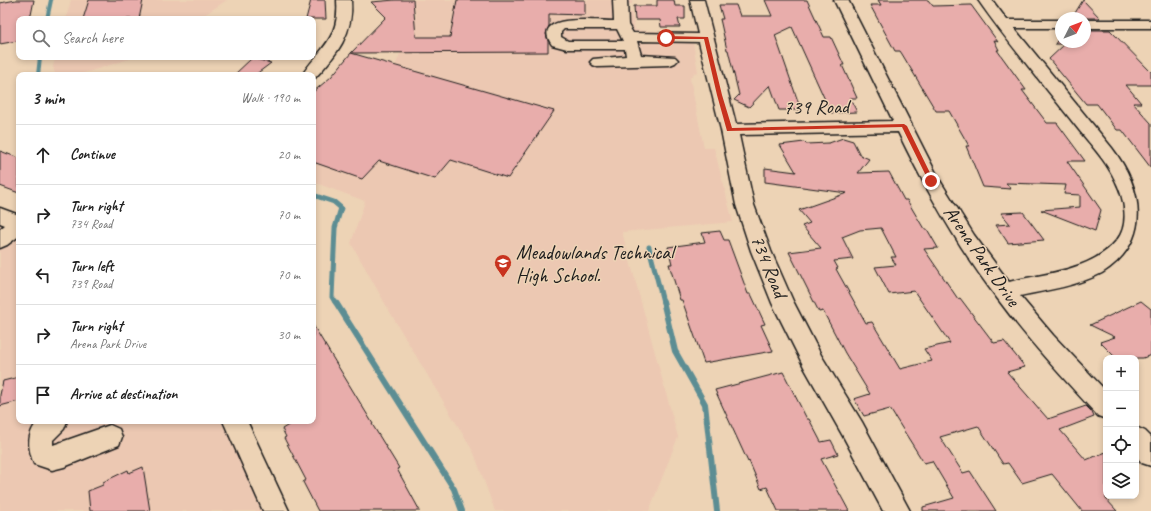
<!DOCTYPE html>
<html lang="en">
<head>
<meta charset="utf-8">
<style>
  :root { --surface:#fff; --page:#f2f2f2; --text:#222; --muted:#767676; --line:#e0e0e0 }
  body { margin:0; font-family:Caveat,sans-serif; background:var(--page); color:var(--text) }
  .controls { position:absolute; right:12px; bottom:12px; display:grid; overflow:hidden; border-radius:8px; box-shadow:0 2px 6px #0003 }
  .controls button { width:36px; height:36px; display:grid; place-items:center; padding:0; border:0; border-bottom:1px solid var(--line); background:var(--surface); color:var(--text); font:20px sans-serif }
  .compass { position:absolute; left:1055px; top:12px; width:36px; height:36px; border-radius:50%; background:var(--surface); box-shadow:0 2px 6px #0003; rotate:48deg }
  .stop { position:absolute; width:12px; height:12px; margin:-9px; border:3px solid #c8321e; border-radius:50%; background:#fff }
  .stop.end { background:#c8321e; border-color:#fff; box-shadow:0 1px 4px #0008 }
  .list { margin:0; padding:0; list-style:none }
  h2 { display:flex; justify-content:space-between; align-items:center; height:52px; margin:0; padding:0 16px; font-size:17px }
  h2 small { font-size:13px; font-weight:400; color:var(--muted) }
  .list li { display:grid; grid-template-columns:26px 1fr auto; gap:12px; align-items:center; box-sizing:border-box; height:60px; padding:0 16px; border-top:1px solid var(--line) }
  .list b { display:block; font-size:15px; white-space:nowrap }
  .list p { margin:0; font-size:13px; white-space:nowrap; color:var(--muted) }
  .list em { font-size:13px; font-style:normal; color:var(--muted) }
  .icon { flex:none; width:22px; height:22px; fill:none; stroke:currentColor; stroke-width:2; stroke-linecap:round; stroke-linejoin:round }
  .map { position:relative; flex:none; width:1151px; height:511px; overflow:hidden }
  .search { position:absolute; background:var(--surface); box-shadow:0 2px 6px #0003; left:16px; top:16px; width:300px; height:44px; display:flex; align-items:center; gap:10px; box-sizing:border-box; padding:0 14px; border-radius:8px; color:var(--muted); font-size:15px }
  .panel { position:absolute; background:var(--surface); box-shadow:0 2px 6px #0003; left:16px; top:72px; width:300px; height:352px; border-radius:8px }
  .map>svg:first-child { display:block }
</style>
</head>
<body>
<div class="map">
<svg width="1151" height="511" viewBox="0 0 1151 511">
  <rect width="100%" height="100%" fill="#edd3b5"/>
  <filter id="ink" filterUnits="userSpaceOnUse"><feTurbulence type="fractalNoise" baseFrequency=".025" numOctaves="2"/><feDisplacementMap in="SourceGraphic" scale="8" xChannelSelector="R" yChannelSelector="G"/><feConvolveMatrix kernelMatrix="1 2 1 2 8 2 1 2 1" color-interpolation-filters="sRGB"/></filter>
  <g filter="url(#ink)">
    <!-- built -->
    <g fill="#ecc8b2">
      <path d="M71,0H227L198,19H66Z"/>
      <path d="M413,0H632V4H626L627,12L632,13L635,30L664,32L667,42H693L698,72L694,73L690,78L704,148H714L733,222L622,232L678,437L649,511H495L474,453L391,314L351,243L365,201L313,182V151L392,73L416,16Z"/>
      <path d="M56,57H136L78,75H55L53,66Z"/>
      <path d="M0,214L19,222V421H236L277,511H0Z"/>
    </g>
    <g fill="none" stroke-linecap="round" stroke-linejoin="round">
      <!-- stream-far2 -->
      <g stroke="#5c8d93" stroke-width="4">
        <path d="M47,19L51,0"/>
        <path d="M38,75L40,57"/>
      </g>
      <!-- stream-far1 -->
      <g stroke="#5c8d93" stroke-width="5">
        <path d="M313,195L334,202L341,208L335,228L332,297L335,302"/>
        <path d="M649,247L663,302"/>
      </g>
      <!-- stream -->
      <g stroke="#5c8d93" stroke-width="6">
        <path d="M335,301L454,489L462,511"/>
        <path d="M663,301L675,351L705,404L717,511"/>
      </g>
    </g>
    <!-- building -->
    <g fill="#e8adab" stroke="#1c1c1c" fill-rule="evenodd">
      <path d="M16,0H34L31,15L26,16L25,19H19V33L17,41L0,44V3Z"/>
      <path d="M89,0H143L139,19H83Z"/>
      <path d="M311,0H325L326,19H306Z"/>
      <path d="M395,0H413L416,37H450L457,0H585V15L549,14V26L546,34L548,41V52L351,53L386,17L371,2Z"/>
      <path d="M657,0H674L675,6H685V19H678L680,27H661L660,20H635L634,6H657Z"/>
      <path d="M765,0H807L824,37H831L844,65H842L857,98H850L857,112L831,113L792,27L775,35L801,110H779L770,85L749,107L734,100L739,95L728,50H727L720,19H723L719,5H736L740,16H772Z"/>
      <path d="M878,0H928L933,6L971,5L998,42L994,40L999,50H997L1026,90H1022L1047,123H1057L1085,161H1067L1101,210L1095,231L1041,210L1080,207V195L1064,194L1066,185L1006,183L1011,189L983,187L966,146H969L949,111H936L902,54L900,51H895L870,5H881Z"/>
      <path d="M1083,0L1100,18H1072Z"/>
      <path d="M1085,30H1110L1151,72V85H1126L1141,103H1133L1151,123V168L1122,130H1117L1097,104H1086L1049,59L1065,44H1055L1061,35V42H1085Z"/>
      <path d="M351,53L554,111L508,178L451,160L435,179L379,161L362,179L313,162V92L331,77Z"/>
      <path d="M252,58L271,63L255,75H234Z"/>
      <path d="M843,138L853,141L860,155L869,159L858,173L889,172L904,200H907L924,229H927L938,248L924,249L958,299L960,298L994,343L1004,341L1025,367L1007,372L1048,419L1086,406L1092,412L1094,417L1060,430L1086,460L1106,452V499L1117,511H1082L1052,474L1022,483L1008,463L1003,464L978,426L940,437L963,473L970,471L996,511H923V507L954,498L932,461L924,463L890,409L864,416L854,399L870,394L845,353L823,311L819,312L789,252L821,248L802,226L810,223L799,210L847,193L765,182V168L796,172L780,145L804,142L806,144L829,143ZM881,228L896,257H891L896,265L875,267L889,294L914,291L950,343L924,349L932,361L900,369L872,322L866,323L836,269L838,268L834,261L853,259L842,237L860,230Z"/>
      <path d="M0,151L19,158V193L0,186Z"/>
      <path d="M1023,212L1044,240L1008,243L996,225L1010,224L1001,213Z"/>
      <path d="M720,231L724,240H728L748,294H751L765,324L761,325L773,351L704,363L682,300H680L669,264H672L668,247L705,242L702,233Z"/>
      <path d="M1141,301L1151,309V355L1143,358H1116L1100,342L1115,337L1090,325Z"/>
      <path d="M313,325L373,424H372L399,468L397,469L420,511H318L303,482L306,480L284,438L286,437L282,429L295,421H313Z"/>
      <path d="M783,372L807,419H809L821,442L831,440L838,454L821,459L849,511H778L767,487L761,489L749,461L748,462L715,390Z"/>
      <path d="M19,377V401L0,406V395L3,381Z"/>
      <path d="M143,467L150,511H90L88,491L103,485V482L128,470L129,473Z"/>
    </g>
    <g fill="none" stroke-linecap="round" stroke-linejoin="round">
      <defs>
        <g id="minor">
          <path d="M337,0H351C354,34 337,54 315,78L313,79V75H302C321,47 340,39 337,0Z"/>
          <path d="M613,0H627L628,25L633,33L698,34L690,0H704L736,124L893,121L834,0H848L939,179L974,235L1009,282C1045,273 1092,271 1117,240C1130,224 1124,198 1116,182C1106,160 1089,143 1075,125C1043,84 1008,43 978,0H992L1007,20H1061V28H1014L1112,148C1145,191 1151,242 1102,273C1077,286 1048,290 1020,296L1053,335L1106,391V419L1098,416C1063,378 1028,340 997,298C958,247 926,190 898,132L739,135L754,205L771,251L793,301L821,355L862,422L910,511H883L844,438L805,369L772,303L751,251L736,205L721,130L699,42L637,41L641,55L675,57L678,60L675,63L670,65L598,67L593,65L590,62L593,59L626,56L625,49H567L552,45C529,12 597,21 614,21ZM564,29H617L623,41H568L561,37V32Z"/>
          <rect x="1085" y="20" width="66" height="8"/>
          <path d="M0,208L19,215V236L7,245L0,248V229L5,225L0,223Z"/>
          <path d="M38,421H67L64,429L53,440V445L110,425L119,429L122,437L119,445L64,467L52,470L34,464C28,448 26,435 38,421Z"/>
          <path d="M223,421H247L289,511H263Z"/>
          <path d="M1136,427L1145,431L1151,437V466L1142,463L1136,456Z"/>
        </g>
      </defs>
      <!-- minor casing -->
      <use href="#minor" stroke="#1c1c1c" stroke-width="3"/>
      <!-- minor -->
      <use href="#minor" fill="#edd3b5" fill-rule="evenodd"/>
    </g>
  </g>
  <!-- route -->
  <path fill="#c8321e" d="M666,36L708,37L722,95L732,128L904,124L907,126L934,181L929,182L902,127L727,131L717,95L704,39H664Z"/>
  <!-- icons -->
  <defs>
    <symbol id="school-pin" viewBox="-11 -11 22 30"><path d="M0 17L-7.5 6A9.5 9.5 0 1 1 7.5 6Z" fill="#c8321e" stroke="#edd3b5"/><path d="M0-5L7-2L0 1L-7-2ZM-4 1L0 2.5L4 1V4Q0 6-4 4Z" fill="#fff"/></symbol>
  </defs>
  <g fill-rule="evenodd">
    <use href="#school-pin" x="493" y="253" width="20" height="27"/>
  </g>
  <g text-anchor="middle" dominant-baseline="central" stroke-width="3" stroke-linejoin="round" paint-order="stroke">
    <!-- street labels -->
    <g font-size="20" fill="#1c1c1c" stroke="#edd3b5">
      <text transform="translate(816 107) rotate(-1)">739 Road</text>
      <text transform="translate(982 256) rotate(55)">Arena Park Drive</text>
      <text transform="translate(769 266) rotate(68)">734 Road</text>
    </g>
    <!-- poi labels -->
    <g font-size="20" fill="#1c1c1c" stroke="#edd3b5" text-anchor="start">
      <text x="516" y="252">Meadowlands Technical<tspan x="516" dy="23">High School.</tspan></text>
    </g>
  </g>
</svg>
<div class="controls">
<button>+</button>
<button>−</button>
<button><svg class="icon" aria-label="locate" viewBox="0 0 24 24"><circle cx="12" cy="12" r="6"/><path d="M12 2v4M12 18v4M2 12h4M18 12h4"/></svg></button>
<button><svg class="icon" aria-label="layers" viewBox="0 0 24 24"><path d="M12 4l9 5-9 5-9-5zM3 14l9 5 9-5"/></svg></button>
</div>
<svg class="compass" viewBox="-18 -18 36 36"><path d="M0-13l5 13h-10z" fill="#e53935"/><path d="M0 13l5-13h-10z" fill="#767676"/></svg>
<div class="stop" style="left:666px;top:38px"></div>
<div class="stop end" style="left:931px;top:181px"></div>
<div class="search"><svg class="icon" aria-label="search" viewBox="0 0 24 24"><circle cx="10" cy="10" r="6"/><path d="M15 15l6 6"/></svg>Search here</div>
<section class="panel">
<h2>3 min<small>Walk · 190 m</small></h2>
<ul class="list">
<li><svg class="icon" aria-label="ahead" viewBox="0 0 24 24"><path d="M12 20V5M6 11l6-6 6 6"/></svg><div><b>Continue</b></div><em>20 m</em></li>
<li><svg class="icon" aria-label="right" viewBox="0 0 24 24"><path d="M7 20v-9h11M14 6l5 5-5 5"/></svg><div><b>Turn right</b><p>734 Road</p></div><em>70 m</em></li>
<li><svg class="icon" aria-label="left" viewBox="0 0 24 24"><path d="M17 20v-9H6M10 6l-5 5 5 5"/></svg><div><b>Turn left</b><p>739 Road</p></div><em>70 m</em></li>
<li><svg class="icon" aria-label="right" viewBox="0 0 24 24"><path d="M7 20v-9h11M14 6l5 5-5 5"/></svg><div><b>Turn right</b><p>Arena Park Drive</p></div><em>30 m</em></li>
<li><svg class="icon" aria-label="arrive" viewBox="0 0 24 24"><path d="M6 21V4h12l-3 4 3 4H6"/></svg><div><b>Arrive at destination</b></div></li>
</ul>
</section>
</div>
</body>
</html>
